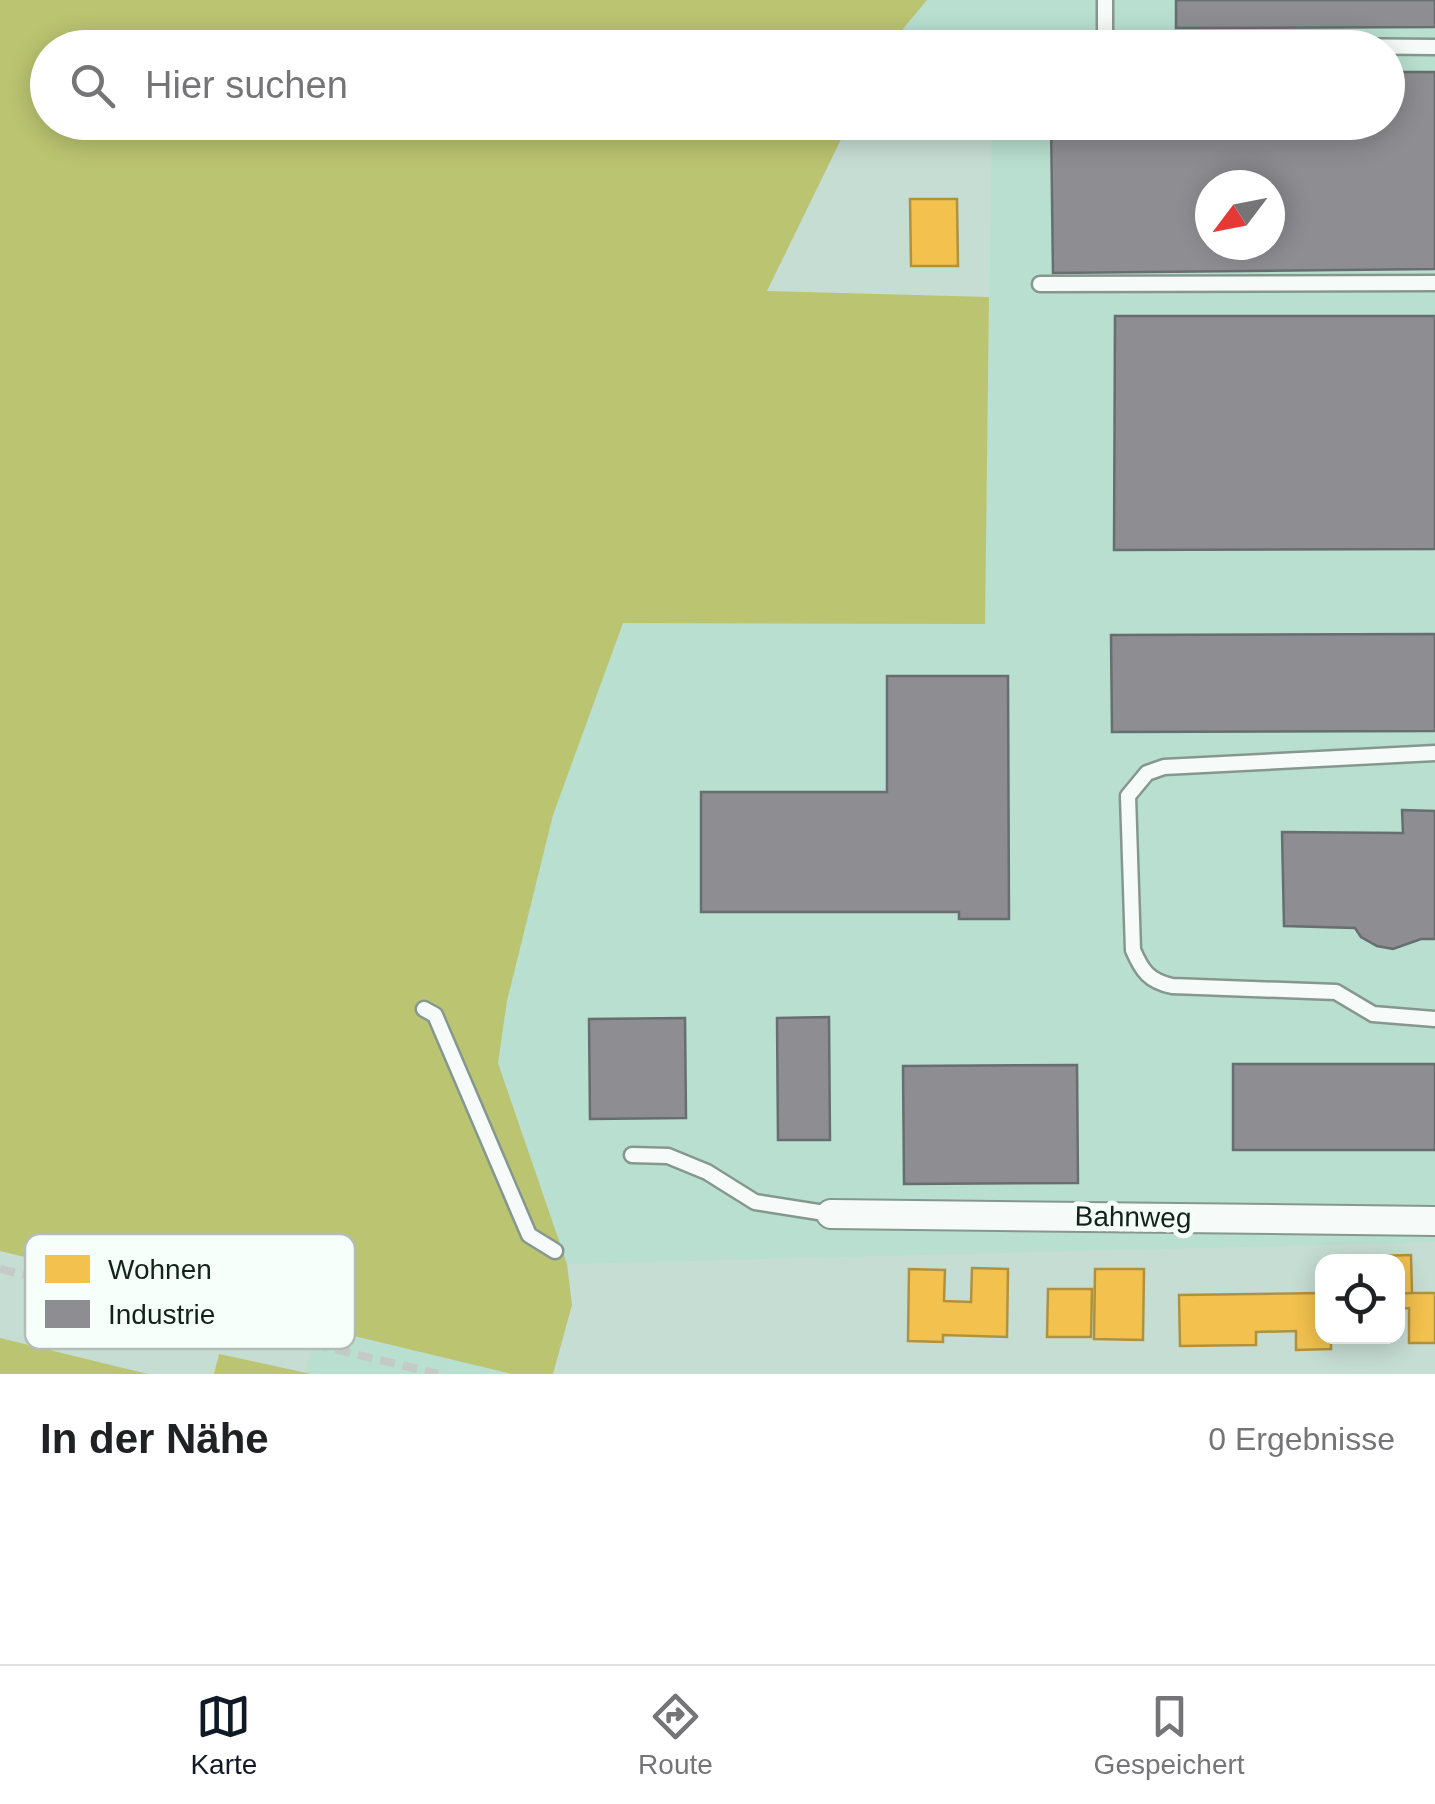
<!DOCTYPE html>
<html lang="de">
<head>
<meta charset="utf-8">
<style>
  :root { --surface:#fff; --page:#f2f2f2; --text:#202124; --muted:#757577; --line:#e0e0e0; --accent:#111827 }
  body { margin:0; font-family:Helvetica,sans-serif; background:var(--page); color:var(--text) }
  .controls { position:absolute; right:30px; bottom:30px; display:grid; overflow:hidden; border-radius:20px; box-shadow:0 5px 25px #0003 }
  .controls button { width:90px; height:90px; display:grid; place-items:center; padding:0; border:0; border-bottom:2px solid var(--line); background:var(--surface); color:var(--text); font:50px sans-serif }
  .compass { position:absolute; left:1195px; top:170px; width:90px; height:90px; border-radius:50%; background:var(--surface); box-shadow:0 5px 25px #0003; rotate:238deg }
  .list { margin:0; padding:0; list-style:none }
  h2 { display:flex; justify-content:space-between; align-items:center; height:130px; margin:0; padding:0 40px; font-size:42px }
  h2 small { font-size:32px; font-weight:400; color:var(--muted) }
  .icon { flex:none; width:55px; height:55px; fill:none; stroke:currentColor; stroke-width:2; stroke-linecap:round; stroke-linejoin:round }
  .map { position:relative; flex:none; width:1435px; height:1374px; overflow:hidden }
  .search { position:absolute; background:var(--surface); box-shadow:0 5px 25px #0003; left:30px; right:30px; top:30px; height:110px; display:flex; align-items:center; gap:25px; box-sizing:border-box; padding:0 35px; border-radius:55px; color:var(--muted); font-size:38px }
  .sheet { height:290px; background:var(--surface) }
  nav { display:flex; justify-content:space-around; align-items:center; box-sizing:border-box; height:140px; border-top:2px solid var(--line); background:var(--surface); font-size:28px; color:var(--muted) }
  nav a { display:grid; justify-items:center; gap:5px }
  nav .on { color:var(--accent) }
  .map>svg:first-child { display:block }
</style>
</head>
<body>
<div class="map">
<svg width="1435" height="1374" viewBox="0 0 1435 1374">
  <rect width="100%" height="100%" fill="#c6ddd4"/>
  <!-- built -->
  <g fill="#b8dfd0" fill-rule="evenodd">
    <path d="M927,0H1435V1242L567,1264L498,1063L507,1001L553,815L623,622L985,624L992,123L1388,122V48L888,47ZM1210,185H1270V245H1210Z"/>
    <path d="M317,1328L513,1374H305Z"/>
  </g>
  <!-- green -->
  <g fill="#bbc470">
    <path d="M0,0H927L888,47L48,48V122L849,123L767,291L989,297L985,624L623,623L553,815L507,1001L498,1063L567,1264L572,1305L553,1374H512L0,1251Z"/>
    <path d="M0,1338L148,1374H0Z"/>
    <path d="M219,1354L311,1374H214Z"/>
  </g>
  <!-- homes -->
  <g fill="#f2c14e" stroke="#af923f" stroke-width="2.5">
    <path d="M910,199H957L958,266H911Z"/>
    <path d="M1411,1255L1412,1293L1398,1294V1262H1339V1257Z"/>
    <path d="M972,1268L1008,1269L1007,1337L943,1335V1342L908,1341L909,1269L945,1270L944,1301L971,1302Z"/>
    <path d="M1095,1269H1144L1143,1340L1094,1339Z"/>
    <path d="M1048,1289H1092L1091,1337H1047Z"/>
    <path d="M1322,1293V1336H1331V1349L1296,1350V1331L1256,1332V1345L1180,1346L1179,1295Z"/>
    <path d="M1412,1293H1435V1343H1409V1308L1398,1309V1294Z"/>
  </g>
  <!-- industry -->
  <g fill="#8d8d92" stroke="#686d6f" stroke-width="2.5" fill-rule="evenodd">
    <path d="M1176,0H1435V27L1176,28Z"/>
    <path d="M1388,72H1435V269L1053,273L1051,122H1388ZM1210,185H1270V245H1210Z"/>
    <path d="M1115,316H1435V549L1114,550Z"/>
    <path d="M1435,634V731L1112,732L1111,635Z"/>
    <path d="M887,676H1008L1009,919H959V912H701V792H887Z"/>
    <path d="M1402,810L1435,811V939H1421L1393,949L1377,946L1361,937L1355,928L1284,926L1282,832L1403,833Z"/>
    <path d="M829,1017L830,1140H778L777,1018Z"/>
    <path d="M685,1018L686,1118L590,1119L589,1019Z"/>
    <rect x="1233" y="1064" width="202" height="86"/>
    <path d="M1077,1065L1078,1183L904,1184L903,1066Z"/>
  </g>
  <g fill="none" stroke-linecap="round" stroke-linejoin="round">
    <defs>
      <g id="lane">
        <path d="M1105,0V44L1435,47"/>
        <path d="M1040,284L1435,283"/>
        <path d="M1435,753L1164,767L1147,773L1128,796L1133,950C1142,971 1149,981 1172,986L1336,992L1373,1014L1435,1019"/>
        <path d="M424,1009L435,1015L529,1235L555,1251"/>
        <path d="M632,1155L668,1156L707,1172L755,1202L831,1214"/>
      </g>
      <path id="street" d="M831,1214L1435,1221"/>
    </defs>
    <!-- lane casing -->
    <use href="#lane" stroke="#869790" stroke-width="19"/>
    <!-- street casing -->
    <use href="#street" stroke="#869790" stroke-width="32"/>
    <!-- lane -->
    <use href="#lane" stroke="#f6faf9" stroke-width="14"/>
    <!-- street -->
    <use href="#street" stroke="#f6faf9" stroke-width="28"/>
    <!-- rail -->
    <path stroke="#c3cac8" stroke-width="8" stroke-dasharray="15 8" stroke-linecap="butt" d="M0,1269L438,1374"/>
  </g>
  <g text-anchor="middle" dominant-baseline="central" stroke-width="10" stroke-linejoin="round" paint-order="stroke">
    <!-- street labels -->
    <g font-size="28" fill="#12231d" stroke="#f7fffb">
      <text transform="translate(1133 1217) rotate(1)">Bahnweg</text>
    </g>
  </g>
  <!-- legend -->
  <rect x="25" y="1234" width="330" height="115" rx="15" fill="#f7fffb" stroke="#b2bdb8" stroke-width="2.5"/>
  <rect x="45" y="1255" width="45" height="28" fill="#f2c14e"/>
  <rect x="45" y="1300" width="45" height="28" fill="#8d8d92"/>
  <g font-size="28" fill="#12231d">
    <text x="108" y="1279">Wohnen</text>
    <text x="108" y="1324">Industrie</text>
  </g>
</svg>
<div class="controls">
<button><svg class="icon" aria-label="locate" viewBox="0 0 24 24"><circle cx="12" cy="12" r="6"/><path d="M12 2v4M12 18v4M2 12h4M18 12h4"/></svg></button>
</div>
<svg class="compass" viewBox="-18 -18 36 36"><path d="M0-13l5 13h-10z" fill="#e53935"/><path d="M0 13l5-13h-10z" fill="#757577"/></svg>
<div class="search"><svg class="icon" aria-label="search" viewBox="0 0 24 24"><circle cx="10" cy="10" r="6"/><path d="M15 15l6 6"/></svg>Hier suchen</div>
</div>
<section class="sheet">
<h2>In der Nähe<small>0 Ergebnisse</small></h2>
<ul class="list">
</ul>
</section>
<nav>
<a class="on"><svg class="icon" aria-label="map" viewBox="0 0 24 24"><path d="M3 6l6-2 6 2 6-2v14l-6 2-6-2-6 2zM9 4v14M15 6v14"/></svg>Karte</a>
<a><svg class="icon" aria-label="directions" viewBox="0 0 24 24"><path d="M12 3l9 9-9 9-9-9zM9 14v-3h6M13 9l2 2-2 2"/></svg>Route</a>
<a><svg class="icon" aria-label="saved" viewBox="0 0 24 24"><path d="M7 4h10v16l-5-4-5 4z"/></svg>Gespeichert</a>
</nav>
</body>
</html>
